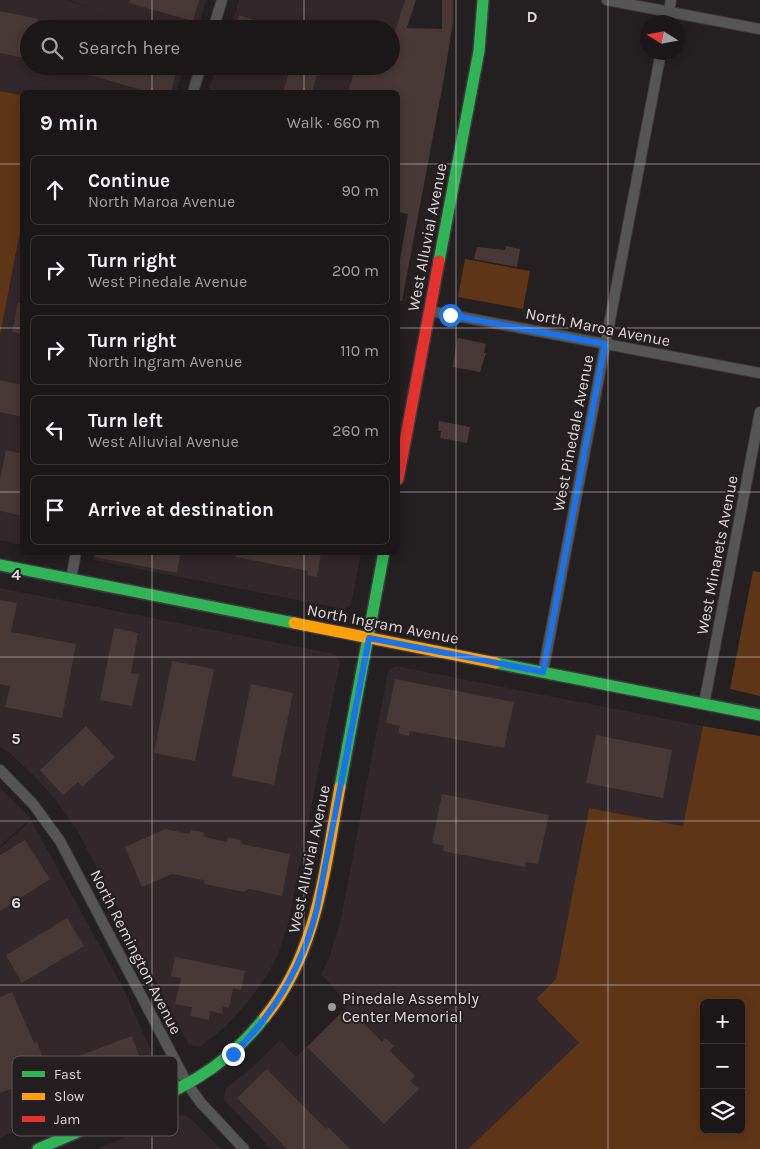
<!DOCTYPE html>
<html lang="en">
<head>
<meta charset="utf-8">
<style>
  :root { --surface:#1b1719; --page:#282426; --text:#f1f3f6; --muted:#a09fa2; --line:#393638 }
  body { margin:0; font-family:Karla,sans-serif; background:var(--page); color:var(--text) }
  .controls { position:absolute; right:15px; bottom:15px; display:grid; overflow:hidden; border-radius:8px; box-shadow:0 2px 12px #0003 }
  .controls button { width:45px; height:45px; display:grid; place-items:center; padding:0; border:0; border-bottom:1px solid var(--line); background:var(--surface); color:var(--text); font:25px sans-serif }
  .compass { position:absolute; left:640px; top:15px; width:45px; height:45px; border-radius:50%; background:var(--surface); box-shadow:0 2px 12px #0003; rotate:281deg }
  .stop { position:absolute; width:15px; height:15px; margin:-11px; border:4px solid #1a73e8; border-radius:50%; background:#fff }
  .stop.end { background:#1a73e8; border-color:#fff; box-shadow:0 1px 5px #0008 }
  .list { margin:0; padding:0; list-style:none }
  h2 { display:flex; justify-content:space-between; align-items:center; height:65px; margin:0; padding:0 20px; font-size:21px }
  h2 small { font-size:16px; font-weight:400; color:var(--muted) }
  .list li { display:grid; grid-template-columns:32px 1fr auto; gap:15px; align-items:center; box-sizing:border-box; height:70px; margin:0 10px 10px; padding:0 10px; border:1px solid var(--line); border-radius:8px }
  .list b { display:block; font-size:19px; white-space:nowrap }
  .list p { margin:0; font-size:16px; white-space:nowrap; color:var(--muted) }
  .list em { font-size:16px; font-style:normal; color:var(--muted) }
  .icon { flex:none; width:28px; height:28px; fill:none; stroke:currentColor; stroke-width:2; stroke-linecap:round; stroke-linejoin:round }
  .map { position:relative; flex:none; width:760px; height:1149px; overflow:hidden }
  .search { position:absolute; background:var(--surface); box-shadow:0 2px 12px #0003; left:20px; top:20px; width:380px; height:55px; display:flex; align-items:center; gap:12px; box-sizing:border-box; padding:0 18px; border-radius:28px; color:var(--muted); font-size:19px }
  .panel { position:absolute; background:var(--surface); box-shadow:0 2px 12px #0003; left:20px; top:90px; width:380px; height:465px; border-radius:8px }
  .map>svg:first-child { display:block }
</style>
</head>
<body>
<div class="map">
<svg width="760" height="1149" viewBox="0 0 760 1149">
  <rect width="100%" height="100%" fill="#241f21"/>
  <!-- built -->
  <g fill="#32272a">
    <path d="M0,0H66L108,14L68,0H206L198,29H29V66H185L176,92H22V95L0,91Z"/>
    <path d="M239,0H406L391,48V29H230Z"/>
    <path d="M217,66H386L377,92H208Z"/>
    <path d="M22,221V545L0,540V336Z"/>
    <path d="M94,552L361,553L351,605L344,609L93,560Z"/>
    <path d="M0,588L335,654L340,662L288,924L278,954L269,972L248,1002L225,1027L200,1047L189,1045L77,830L54,798L39,781L10,753L0,747Z"/>
    <path d="M396,666L703,726L683,826L589,808L556,979L536,999L579,1043L468,1149H271L224,1100L225,1089L253,1067L280,1040L296,1057L349,1005L321,974L329,958L341,919L388,671Z"/>
    <path d="M0,788L31,818L0,846Z"/>
    <path d="M31,820L124,990L157,1064L155,1072L0,1138V848Z"/>
    <path d="M185,1115L191,1119L221,1149H97L176,1116Z"/>
  </g>
  <!-- green -->
  <g fill="#5f3517" fill-rule="evenodd">
    <path d="M0,91L22,95V221L0,336Z"/>
    <path d="M465,259L530,271L523,309L458,297Z"/>
    <path d="M753,571L760,572V696L730,689Z"/>
    <path d="M703,726L760,736V1149H468L579,1043L536,999L556,979L589,808L683,826ZM704,1003H741V1130H704Z"/>
  </g>
  <!-- building -->
  <g fill="#483737">
    <path d="M130,0H199L193,21L129,3Z"/>
    <path d="M405,0H416L407,28L442,29V0H453V22L444,78L402,301H398V270L408,214L398,212V92H348L356,66H391V45Z"/>
    <path d="M0,11L38,19L36,29H29V59L0,53Z"/>
    <path d="M239,15L275,27V29H234Z"/>
    <path d="M69,66H178L171,92H149L69,69Z"/>
    <path d="M291,66H301L318,71L312,92H283Z"/>
    <path d="M506,246L520,249L517,267L474,259L477,247L505,250Z"/>
    <path d="M18,303H22V334L12,332Z"/>
    <path d="M459,338L486,344L484,353H486L480,372L453,367L457,339Z"/>
    <path d="M0,380L22,385V417L0,412Z"/>
    <path d="M439,421L470,427L467,443L440,438L441,431H438Z"/>
    <path d="M6,450L22,454V510L20,515L0,511V480Z"/>
    <path d="M95,552H165L180,555L177,573L95,557Z"/>
    <path d="M236,552H321L317,577L307,575L308,571L236,557Z"/>
    <path d="M0,600L17,603L11,632L76,644L62,718L5,707L10,686L0,684Z"/>
    <path d="M114,628L138,633L131,673L139,674L132,706L100,700Z"/>
    <path d="M172,661L214,669L195,761L154,753Z"/>
    <path d="M395,679L514,702L504,748L410,731L409,736L398,733L400,726L386,723Z"/>
    <path d="M251,684L293,693L274,785L232,776Z"/>
    <path d="M86,726L115,757L82,787L78,782L63,795L40,770Z"/>
    <path d="M596,735L672,750L663,798L586,783Z"/>
    <path d="M442,794L549,815L538,864L526,862L525,867L443,851L444,846L432,843Z"/>
    <path d="M165,829L190,834L191,830L203,832L205,837L227,842L228,837L240,840L242,844L290,854L282,896L249,889L244,892L205,884L203,880L172,874L142,887L125,847Z"/>
    <path d="M25,840L50,879L0,911V855Z"/>
    <path d="M67,918L84,946L22,983L6,955Z"/>
    <path d="M175,957L245,971L241,990L233,988L229,1008L223,1007L222,1014L210,1011L209,1020L190,1016L192,1007L175,1004L181,978L171,976Z"/>
    <path d="M12,992L34,1043L37,1042L49,1075L0,1093V997Z"/>
    <path d="M344,1010L353,1020L357,1016L382,1042L385,1038L394,1046L390,1051L415,1076L410,1081L419,1089L384,1124L307,1047Z"/>
    <path d="M132,1036L142,1065L65,1093L55,1065Z"/>
    <path d="M267,1069L326,1129L328,1127L350,1149H287L237,1098Z"/>
  </g>
  <g fill="none" stroke-linecap="round" stroke-linejoin="round">
    <defs>
      <g id="street">
        <path d="M607,0L760,29"/>
        <path d="M667,22L671,0"/>
        <path d="M213,29L222,0"/>
        <path d="M193,92L201,66"/>
        <path d="M430,311L760,373"/>
        <path d="M71,579L76,552"/>
        <path d="M543,672L661,52"/>
        <path d="M704,704L760,412"/>
        <path d="M0,770L33,804L60,841L188,1085L201,1103L244,1149"/>
      </g>
      <g id="fast">
        <path d="M439,261L479,51L483,0"/>
        <path d="M0,565L294,623"/>
        <path d="M496,663L760,715"/>
        <path d="M340,787L384,552"/>
        <path d="M38,1149C64,1138 89,1127 115,1116C178,1091 222,1072 265,1017"/>
      </g>
      <g id="slow">
        <path d="M294,623L496,663"/>
        <path d="M265,1017C318,952 325,866 340,787"/>
      </g>
      <path id="jam" d="M398,479L439,261"/>
    </defs>
    <!-- street casing -->
    <use href="#street" stroke="#3d3a3b" stroke-width="12"/>
    <!-- fast casing -->
    <use href="#fast" stroke="#3d3a3b" stroke-width="14"/>
    <!-- slow casing -->
    <use href="#slow" stroke="#3d3a3b" stroke-width="14"/>
    <!-- jam casing -->
    <use href="#jam" stroke="#3d3a3b" stroke-width="14"/>
    <!-- street -->
    <use href="#street" stroke="#565556" stroke-width="10"/>
    <!-- fast -->
    <use href="#fast" stroke="#30b455" stroke-width="11"/>
    <!-- slow -->
    <use href="#slow" stroke="#ff9f0a" stroke-width="11"/>
    <!-- jam -->
    <use href="#jam" stroke="#e5322d" stroke-width="11"/>
  </g>
  <g fill="none" stroke-linecap="round" stroke-linejoin="round">
    <!-- route -->
    <path stroke="#1a73e8" stroke-width="6" d="M233,1054C275,1013 303,966 317,908L369,638L543,672L605,344L450,315"/>
  </g>
  <!-- grid -->
  <path fill="none" stroke="#ded9da" stroke-width="1" stroke-opacity="0.55" d="M152,0V29M304,0V29M456,0V1149M608,0V1149M152,66V92M304,66V92M0,164H22M398,164H760M0,328H22M398,328H760M0,492H22M398,492H760M152,552V1149M304,552V1149M0,657H760M0,821H760M0,985H760"/>
  <!-- markers -->
  <circle fill="#9d9899" stroke="#251e20" stroke-width="2" cx="332" cy="1007" r="5"/>
  <g text-anchor="middle" dominant-baseline="central" stroke-width="4" stroke-linejoin="round" paint-order="stroke">
    <!-- street labels -->
    <g font-size="16" fill="#ded9da" stroke="#251e20">
      <text transform="translate(427 237) rotate(-79)">West Alluvial Avenue</text>
      <text transform="translate(598 327) rotate(11)">North Maroa Avenue</text>
      <text transform="translate(573 433) rotate(-79)">West Pinedale Avenue</text>
      <text transform="translate(717 555) rotate(-79)">West Minarets Avenue</text>
      <text transform="translate(383 624) rotate(11)">North Ingram Avenue</text>
      <text transform="translate(309 859) rotate(-78)">West Alluvial Avenue</text>
      <text transform="translate(136 952) rotate(63)">North Remington Avenue</text>
    </g>
    <!-- poi labels -->
    <g font-size="16" fill="#ded9da" stroke="#251e20" text-anchor="start">
      <text x="342" y="998">Pinedale Assembly<tspan x="342" dy="18">Center Memorial</tspan></text>
    </g>
  </g>
  <!-- legend -->
  <rect x="12" y="1056" width="166" height="80" rx="8" fill="#251e20" stroke="#5c5658" stroke-width="1"/>
  <rect x="22" y="1071" width="23" height="6" fill="#30b455"/>
  <rect x="22" y="1093" width="23" height="7" fill="#ff9f0a"/>
  <rect x="22" y="1116" width="23" height="6" fill="#e5322d"/>
  <g font-size="14" fill="#ded9da">
    <text x="54" y="1079">Fast</text>
    <text x="54" y="1101">Slow</text>
    <text x="54" y="1124">Jam</text>
  </g>
  <g font-size="16" text-anchor="middle" font-weight="bold" fill="#ded9da" stroke="#251e20" stroke-width="4" stroke-linejoin="round" paint-order="stroke">
    <text x="532" y="22">D</text>
    <text x="16" y="580">4</text>
    <text x="16" y="744">5</text>
    <text x="16" y="908">6</text>
  </g>
</svg>
<div class="controls">
<button>+</button>
<button>−</button>
<button><svg class="icon" aria-label="layers" viewBox="0 0 24 24"><path d="M12 4l9 5-9 5-9-5zM3 14l9 5 9-5"/></svg></button>
</div>
<svg class="compass" viewBox="-18 -18 36 36"><path d="M0-13l5 13h-10z" fill="#e53935"/><path d="M0 13l5-13h-10z" fill="#a09fa2"/></svg>
<div class="stop" style="left:450px;top:315px"></div>
<div class="stop end" style="left:233px;top:1054px"></div>
<div class="search"><svg class="icon" aria-label="search" viewBox="0 0 24 24"><circle cx="10" cy="10" r="6"/><path d="M15 15l6 6"/></svg>Search here</div>
<section class="panel">
<h2>9 min<small>Walk · 660 m</small></h2>
<ul class="list">
<li><svg class="icon" aria-label="ahead" viewBox="0 0 24 24"><path d="M12 20V5M6 11l6-6 6 6"/></svg><div><b>Continue</b><p>North Maroa Avenue</p></div><em>90 m</em></li>
<li><svg class="icon" aria-label="right" viewBox="0 0 24 24"><path d="M7 20v-9h11M14 6l5 5-5 5"/></svg><div><b>Turn right</b><p>West Pinedale Avenue</p></div><em>200 m</em></li>
<li><svg class="icon" aria-label="right" viewBox="0 0 24 24"><path d="M7 20v-9h11M14 6l5 5-5 5"/></svg><div><b>Turn right</b><p>North Ingram Avenue</p></div><em>110 m</em></li>
<li><svg class="icon" aria-label="left" viewBox="0 0 24 24"><path d="M17 20v-9H6M10 6l-5 5 5 5"/></svg><div><b>Turn left</b><p>West Alluvial Avenue</p></div><em>260 m</em></li>
<li><svg class="icon" aria-label="arrive" viewBox="0 0 24 24"><path d="M6 21V4h12l-3 4 3 4H6"/></svg><div><b>Arrive at destination</b></div></li>
</ul>
</section>
</div>
</body>
</html>
